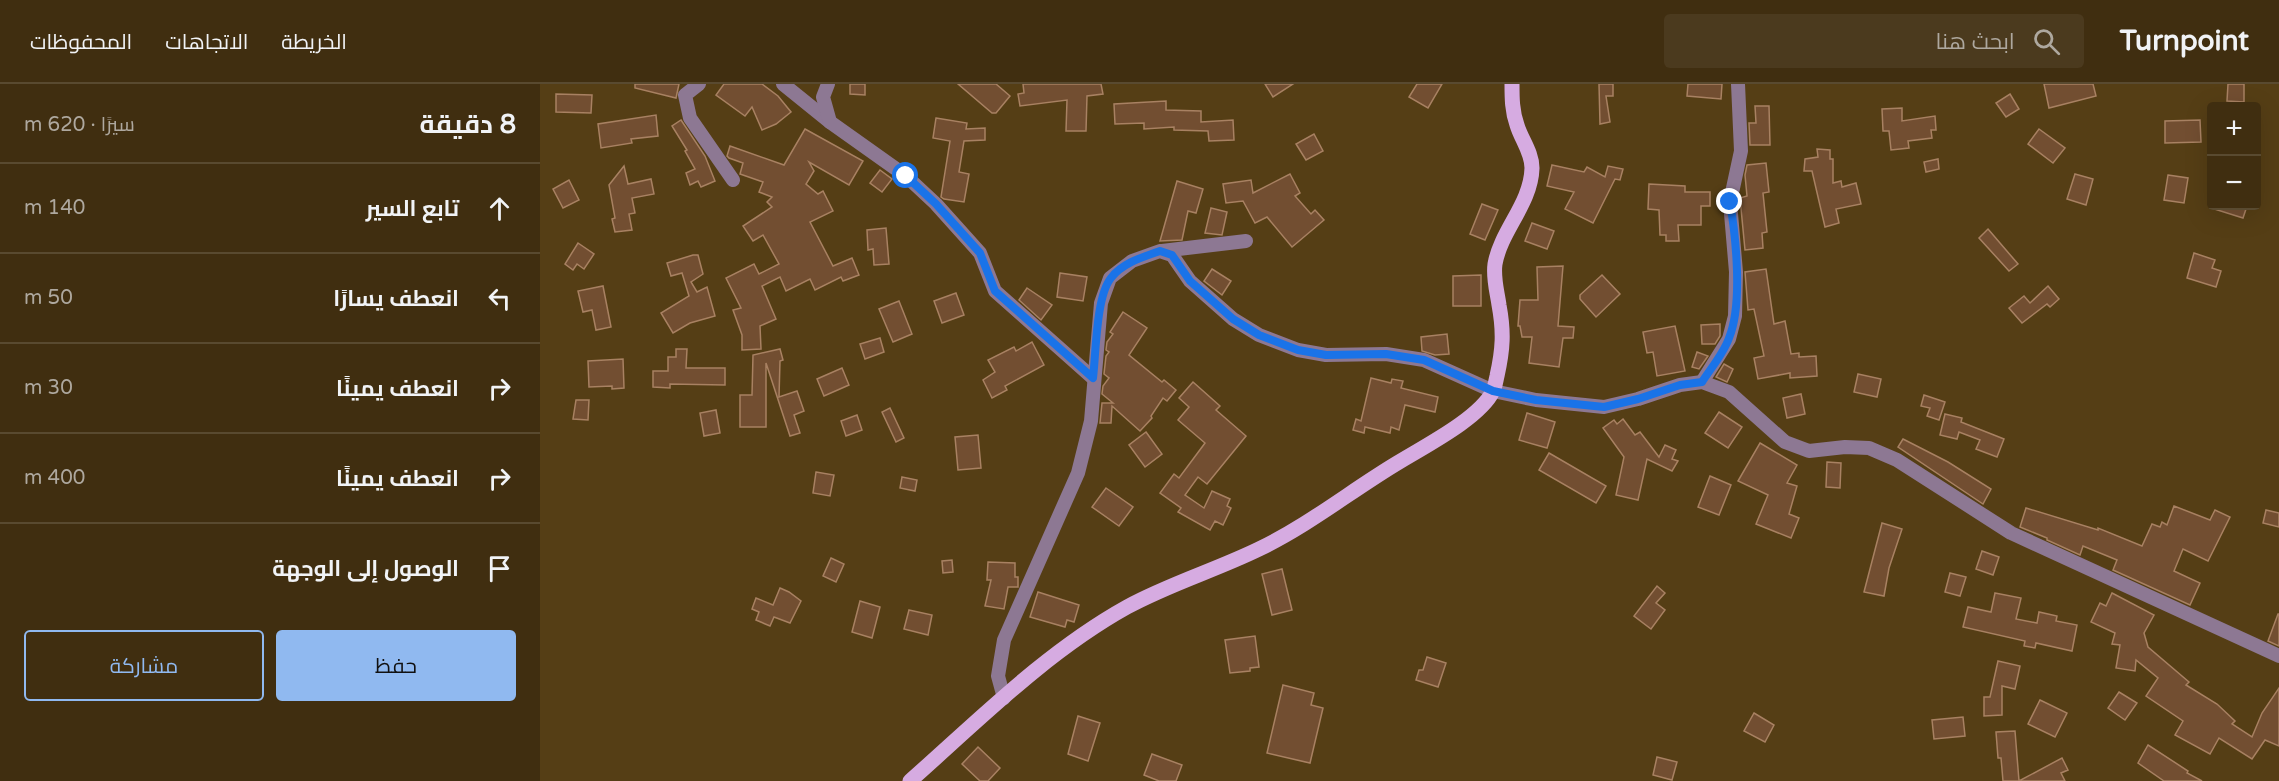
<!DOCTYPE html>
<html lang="ar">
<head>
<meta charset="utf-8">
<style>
  :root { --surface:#402e10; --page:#4b3a1e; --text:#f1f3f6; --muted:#aea89f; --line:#594a30; --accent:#90b9f0 }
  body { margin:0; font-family:"Varela Round",Cairo,sans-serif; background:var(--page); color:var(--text); direction:rtl }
  .controls { position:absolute; right:18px; top:18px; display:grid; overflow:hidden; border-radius:6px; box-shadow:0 6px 24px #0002 }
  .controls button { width:54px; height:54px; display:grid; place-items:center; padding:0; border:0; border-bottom:2px solid var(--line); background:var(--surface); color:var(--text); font:30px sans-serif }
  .stop { position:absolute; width:18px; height:18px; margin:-14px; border:4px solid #1a73e8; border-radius:50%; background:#fff }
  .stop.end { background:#1a73e8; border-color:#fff; box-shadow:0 2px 6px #0008 }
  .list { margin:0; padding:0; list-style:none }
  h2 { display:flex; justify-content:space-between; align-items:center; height:78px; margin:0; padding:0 24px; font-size:26px }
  h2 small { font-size:20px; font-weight:400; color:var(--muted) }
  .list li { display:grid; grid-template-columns:39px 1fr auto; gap:18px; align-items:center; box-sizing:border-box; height:90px; padding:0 24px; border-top:2px solid var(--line) }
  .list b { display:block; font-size:22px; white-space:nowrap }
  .list em { font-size:20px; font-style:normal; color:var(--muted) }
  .actions { display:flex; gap:12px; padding:18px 24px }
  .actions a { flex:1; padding:14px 0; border:2px solid var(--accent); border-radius:6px; text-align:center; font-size:21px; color:var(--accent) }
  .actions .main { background:var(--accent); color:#111 }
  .icon { flex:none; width:33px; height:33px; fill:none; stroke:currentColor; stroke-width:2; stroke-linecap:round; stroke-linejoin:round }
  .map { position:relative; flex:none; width:1739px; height:697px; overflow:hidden; direction:ltr }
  header { display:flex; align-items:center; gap:36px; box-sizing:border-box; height:84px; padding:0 30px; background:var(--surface); border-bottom:2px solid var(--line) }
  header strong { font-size:28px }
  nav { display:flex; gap:33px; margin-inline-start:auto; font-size:21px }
  .search { width:420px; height:54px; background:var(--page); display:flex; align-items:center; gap:15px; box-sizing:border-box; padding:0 21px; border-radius:6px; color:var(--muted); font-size:22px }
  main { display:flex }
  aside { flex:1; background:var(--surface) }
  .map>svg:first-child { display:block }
</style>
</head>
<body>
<header>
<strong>Turnpoint</strong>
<div class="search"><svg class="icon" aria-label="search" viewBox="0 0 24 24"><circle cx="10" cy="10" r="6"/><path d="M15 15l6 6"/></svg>ابحث هنا</div>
<nav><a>الخريطة</a><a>الاتجاهات</a><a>المحفوظات</a></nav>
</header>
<main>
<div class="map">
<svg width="1739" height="697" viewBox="0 0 1739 697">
  <rect width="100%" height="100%" fill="#553e15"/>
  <!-- building -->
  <g fill="#724e31" stroke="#a88162" stroke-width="1.5">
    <path d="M95,0H139L136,14L95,4Z"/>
    <path d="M184,0H222L238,12L251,28L236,40L222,46L212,23L205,32L176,11Z"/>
    <path d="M310,0H325V11L310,10Z"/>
    <path d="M418,0H456L470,12L456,29H452Z"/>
    <path d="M483,0H561L563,10L547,12L546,47H526L527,16L480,22L478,10L484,9Z"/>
    <path d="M725,0H753L733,13Z"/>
    <path d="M877,0H902L888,24L869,13Z"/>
    <path d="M1059,0H1073V12H1066L1070,38L1060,40Z"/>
    <path d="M1148,0H1182L1181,15L1147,12Z"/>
    <path d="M1504,0H1553L1556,12L1509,24Z"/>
    <path d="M1688,0H1704V18L1687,17Z"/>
    <path d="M16,10L52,11L51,29L16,28Z"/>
    <path d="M1470,10L1479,25L1466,33L1456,19Z"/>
    <path d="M626,17V26L661,27V38L693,36L694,56L669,57L668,47L634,46V43L604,45V39L575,40L574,20Z"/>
    <path d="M1215,22H1229L1230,61H1210L1209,39H1216Z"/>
    <path d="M1362,24V37L1395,32L1396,46H1391L1392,54L1368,57L1369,64L1351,66L1349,47H1343L1342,25Z"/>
    <path d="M116,31L118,52L91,55L92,59L61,64L58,40Z"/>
    <path d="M396,34L427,39L426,45L445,44V56L424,57L419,88L429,90L424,118L404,115L401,113L410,57L393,54Z"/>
    <path d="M141,36L165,72L175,97L161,103L158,97L150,101L146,89L155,85L145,67L147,66L132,42Z"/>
    <path d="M1660,36L1661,58L1625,59V37Z"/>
    <path d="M265,45L323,77L309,101L269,78L274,87L266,100L278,110L283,107L293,127L270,138L293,182L312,174L319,191L303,197L301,193L275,206L270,195L246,207L240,193L222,202L236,235L220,242L221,265L202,266V251L193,226L201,224L186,194L214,180L219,190L239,180L223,151L213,157L203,142L232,123L227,118L232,113L219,108L223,98L200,90L203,79L189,74L187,72L190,62L244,81Z"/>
    <path d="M1499,45L1525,64L1513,79L1488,60Z"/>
    <path d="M774,50L783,67L766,76L756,60Z"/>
    <path d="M1277,65L1290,66V75H1293V99L1301,97L1302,103L1316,99L1321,120L1296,125L1299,139L1285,143L1272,87H1264L1265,75L1278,73Z"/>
    <path d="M1398,75L1399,85L1386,88L1384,78Z"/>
    <path d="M1226,79L1229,108L1223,109L1227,148L1222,149L1223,164L1205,166L1200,114L1207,112L1205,91L1207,81Z"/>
    <path d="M1012,81L1044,88L1047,83L1065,93L1068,82L1083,85L1080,96L1075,95L1053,139L1025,125L1034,108L1007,102Z"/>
    <path d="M84,82L88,100L111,95L114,110L92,114L95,129L89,130L92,146L75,148L72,135L75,134L69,101Z"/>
    <path d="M340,86L352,95L342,108L330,99Z"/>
    <path d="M750,90L760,109L755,112L771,130L775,126L784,136L752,163L727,133L715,139L703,117L686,119L683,100L711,96L713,109Z"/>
    <path d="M1535,90L1553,95L1546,121L1527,115Z"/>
    <path d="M1628,91L1648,94L1644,119L1624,116Z"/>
    <path d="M29,96L39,116L23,124L13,105Z"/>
    <path d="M637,97L663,105L656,129L648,127L642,156L620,157Z"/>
    <path d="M1109,100L1145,102V108H1170V122H1161V141H1138L1139,157H1126V151H1120L1119,126L1108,125Z"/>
    <path d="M942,120L958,126L945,156L930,150Z"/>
    <path d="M1671,122H1707L1703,134L1671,124Z"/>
    <path d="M671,124L687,128L682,151L665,149Z"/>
    <path d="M992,139L1014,147L1007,165L985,157Z"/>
    <path d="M346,144L349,180L334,181L333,165L328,166L327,146Z"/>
    <path d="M1448,145L1478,180L1469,187L1439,154Z"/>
    <path d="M38,159L54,170L44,185L37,180L33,186L25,180Z"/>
    <path d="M1654,169L1675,176L1672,184L1681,187L1676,203L1647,194Z"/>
    <path d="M153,171H158L163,190L151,198L157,208L167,203L175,232L150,239L133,249L121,229L149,212L142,189L131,192L127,179Z"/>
    <path d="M1023,182L1018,242L1034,243L1033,254H1023L1019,283L989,279L992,253H982L980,242H978L980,216H998L997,183Z"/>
    <path d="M672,185L691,197L682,211L664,197Z"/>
    <path d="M1226,185L1234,240L1245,237L1251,270L1259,269V273L1276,272L1277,292L1250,294V289L1218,295L1214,274L1224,272L1214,225L1208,226L1205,188Z"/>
    <path d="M520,189L547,193L543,217L517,213Z"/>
    <path d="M941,191V222H913V192Z"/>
    <path d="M1062,191L1080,210L1056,233L1040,215V211Z"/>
    <path d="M63,202L71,243L56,246L52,226L43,228L38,207Z"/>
    <path d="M1508,202L1519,215L1510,223L1507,220L1482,239L1469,224L1484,212L1490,219Z"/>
    <path d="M487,204L512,221L501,236L479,216Z"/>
    <path d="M416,209L424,231L402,239L394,217Z"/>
    <path d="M359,217L372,250L353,258L339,225Z"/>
    <path d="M583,228L607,244L589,271L622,298L624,296L636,306L627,317L623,314L611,332L612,334L600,347L572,322L571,339H560L562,319H573L562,310L563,302L569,294L564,290L566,272L569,268L566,266L567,258L573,250L570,248Z"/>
    <path d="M1180,240V252L1175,260H1162L1161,241Z"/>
    <path d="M1135,242L1145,287L1117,292L1113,268L1107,269L1103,248Z"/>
    <path d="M907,250L909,270L895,271L882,267L881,253Z"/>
    <path d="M340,254L344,268L325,275L320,260Z"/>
    <path d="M492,258L504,281L465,302L467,306L452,314L443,296L455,288L448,276L474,263L476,267Z"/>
    <path d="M136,265H147L146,284H185V301L130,300V304L113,303V287H128V273H136Z"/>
    <path d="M240,265L243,276L240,277L239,313L257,307L264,327L254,331L260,349L250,352L226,279V343H200V311H212L213,271Z"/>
    <path d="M1157,268L1168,272L1159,285L1152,283Z"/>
    <path d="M83,275L84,304L72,305V302L49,303L48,277Z"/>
    <path d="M1184,280L1193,285L1187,298L1176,293Z"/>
    <path d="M302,284L309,301L284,312L277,295Z"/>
    <path d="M1318,290L1341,295L1337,313L1314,308Z"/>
    <path d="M831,294L851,299L852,295L863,297L861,304L898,313L895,328L865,321L859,346L851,343L850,349L825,343L824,349L813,346L816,335L821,337Z"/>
    <path d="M653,298L680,322L676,326L706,352L667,400L658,393L645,411L664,424L672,407L690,415L687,422L691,424L683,441L675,437L670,446L638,428L641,424L620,409L634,390L639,394L665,359L638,336L649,323L639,314Z"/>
    <path d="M1261,310L1265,330L1247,334L1243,314Z"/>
    <path d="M1384,311L1405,318L1399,336L1387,332L1390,324L1381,322Z"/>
    <path d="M36,316H49L48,336L33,335Z"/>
    <path d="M350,324L364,354L356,358L342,328Z"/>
    <path d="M176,326L180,349L164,352L160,329Z"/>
    <path d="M1179,328L1202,343L1188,364L1165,349Z"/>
    <path d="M987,329L1015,338L1007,364L979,356Z"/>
    <path d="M1405,330L1422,334L1421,338L1464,355L1457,373L1436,365L1440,356L1419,348L1417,355L1400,351Z"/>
    <path d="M317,331L322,346L306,352L301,337Z"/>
    <path d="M1083,335L1095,351L1100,348L1119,373L1125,361L1136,366L1132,375L1138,377L1132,387L1107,375L1098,416L1076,411L1084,373L1063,344L1074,336L1077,340Z"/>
    <path d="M606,348L622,370L605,383L589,361Z"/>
    <path d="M438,351L441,384L418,386L415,353Z"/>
    <path d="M1363,355L1408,378L1451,405L1443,420L1358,363Z"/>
    <path d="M1220,359L1257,381L1247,399L1257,402L1249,430L1259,434L1251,454L1216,440L1228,411L1198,397Z"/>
    <path d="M1009,369L1066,402L1056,419L999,386Z"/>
    <path d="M1287,378L1301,379L1300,404L1286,403Z"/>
    <path d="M276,388L294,391L290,412L273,409Z"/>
    <path d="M1170,392L1191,401L1179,431L1158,423Z"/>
    <path d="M362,393L377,396L375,407L360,404Z"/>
    <path d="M566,404L593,423L579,442L552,423Z"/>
    <path d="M1634,422L1670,436L1675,426L1690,433L1668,477L1643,465L1634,487L1660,499L1650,521L1573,486L1577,476L1543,462L1540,471L1507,456V454L1480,443L1486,424L1558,446V444L1602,462L1612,440L1620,443L1622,438L1627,441Z"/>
    <path d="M1726,426L1739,429V443L1723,439Z"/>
    <path d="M1342,439L1362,445L1349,484L1344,512L1324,508Z"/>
    <path d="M1442,467L1459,473L1453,491L1436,485Z"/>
    <path d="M291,474L304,480L296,498L283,492Z"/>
    <path d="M412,476L413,488L403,489L402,477Z"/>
    <path d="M448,478L475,479V493H478V503H468L464,525L445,522L451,496H447Z"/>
    <path d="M742,485L752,526L732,531L722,490Z"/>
    <path d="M1410,489L1426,493L1420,512L1405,508Z"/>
    <path d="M1117,502L1125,509L1116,519L1125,526L1111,545L1094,532Z"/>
    <path d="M240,504L249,508L261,517L250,539L234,533L230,542L216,536L219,528L212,525L216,514L233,521Z"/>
    <path d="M498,508L539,521L534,538L527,536L525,543L490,533Z"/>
    <path d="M1455,509L1481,514L1476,535L1497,539L1499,528L1517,532L1516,537L1537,541L1532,567L1496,559L1495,564L1484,562L1485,557L1423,543L1428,523L1451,528Z"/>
    <path d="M1572,509L1614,531L1604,549L1608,563L1649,598L1646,601L1677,620L1695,637L1692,640L1712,653L1722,629L1739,604V662L1725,656L1712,675L1679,654L1670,670L1635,651L1643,637L1606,612L1618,594L1596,576L1595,587L1576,584L1580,561L1572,560L1575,549L1551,538L1560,519L1566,522Z"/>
    <path d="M320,517L340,523L332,554L312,548Z"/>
    <path d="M369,526L392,531L388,551L364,545Z"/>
    <path d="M1738,530H1739V562L1728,557Z"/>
    <path d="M715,552L719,583L710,584V587L690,589L685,556Z"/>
    <path d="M887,573L906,579L898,603L876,596L879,586H883Z"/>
    <path d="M1458,577L1480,582L1475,605L1462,602V631L1444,632V613H1450Z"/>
    <path d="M743,601L774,609L771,621L783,624L770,679L727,669Z"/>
    <path d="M1579,608L1597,619L1585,636L1568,624Z"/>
    <path d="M1500,616L1527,629L1515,653L1488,640Z"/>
    <path d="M1214,629L1234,641L1225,658L1204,647Z"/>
    <path d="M538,632L560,639L548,677L528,670Z"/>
    <path d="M1423,633L1425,652L1394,655L1392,636Z"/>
    <path d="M1475,647L1479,697L1522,674L1528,686L1521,689L1525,697H1463L1461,674H1458L1456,648Z"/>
    <path d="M1608,661L1648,687L1647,689L1662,697H1624L1598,679Z"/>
    <path d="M438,663L460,684L448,697H440L422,680Z"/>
    <path d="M612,670L642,681L636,697H619L604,691Z"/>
    <path d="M1117,673L1137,678L1132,696L1113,691Z"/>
  </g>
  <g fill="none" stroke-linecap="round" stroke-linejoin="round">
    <!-- minor -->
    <g stroke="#8d7893" stroke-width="14">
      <path d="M159,0L145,11L150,34L193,96"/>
      <path d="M243,0L290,38"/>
      <path d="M288,0L283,13L290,38L366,92L396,120L440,169L455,207L553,294"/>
      <path d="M622,167L706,157"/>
      <path d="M1162,298L1189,255L1195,232L1196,188L1190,118L1201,67L1198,0"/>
      <path d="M464,614L458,592L464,556L538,389L551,337L561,219L570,194L592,177L620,167L632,171L650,197L693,235L719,251L758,266L786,271L846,270L884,276L953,307L996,316L1064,323L1098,315L1140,301L1162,298L1189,308L1245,358L1269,367L1305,363L1329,364L1357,376L1471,449L1739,572"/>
    </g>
    <!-- major -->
    <path stroke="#d6abe1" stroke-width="15" d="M370,697C438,637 506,568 587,523C629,500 676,486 719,465C769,441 812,406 859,378C885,362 940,334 953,307C955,303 956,296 957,292C963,265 964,248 959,221C957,207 953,194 955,180C961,146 991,120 992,84C992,68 981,55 977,41C972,27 972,14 972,0"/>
  </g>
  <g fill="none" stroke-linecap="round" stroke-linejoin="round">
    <!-- route -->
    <path stroke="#1a73e8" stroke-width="8" d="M366,92L396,120L440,169L455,207L553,294C556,270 556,212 571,194C582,179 603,173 620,167L632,171L650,197L693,235L719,251L758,266L786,271L846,270L884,276L953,307L996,316L1064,323L1098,315L1140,301L1162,298C1171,284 1184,269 1189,254C1203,220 1196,154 1190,118"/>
  </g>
</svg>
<div class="controls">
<button>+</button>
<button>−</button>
</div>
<div class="stop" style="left:366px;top:92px"></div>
<div class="stop end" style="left:1190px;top:118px"></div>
</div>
<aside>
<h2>8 دقيقة<small>سيرًا · 620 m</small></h2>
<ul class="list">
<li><svg class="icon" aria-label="ahead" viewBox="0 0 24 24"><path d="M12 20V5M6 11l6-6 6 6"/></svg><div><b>تابع السير</b></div><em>140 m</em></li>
<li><svg class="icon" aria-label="left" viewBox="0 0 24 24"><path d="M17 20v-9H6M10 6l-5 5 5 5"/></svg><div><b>انعطف يسارًا</b></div><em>50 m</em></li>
<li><svg class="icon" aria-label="right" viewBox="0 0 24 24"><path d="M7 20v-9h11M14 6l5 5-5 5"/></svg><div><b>انعطف يمينًا</b></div><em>30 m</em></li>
<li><svg class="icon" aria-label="right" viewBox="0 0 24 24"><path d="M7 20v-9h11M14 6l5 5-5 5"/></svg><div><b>انعطف يمينًا</b></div><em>400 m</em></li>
<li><svg class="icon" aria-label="arrive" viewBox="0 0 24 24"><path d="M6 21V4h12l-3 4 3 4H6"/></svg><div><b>الوصول إلى الوجهة</b></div></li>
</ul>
<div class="actions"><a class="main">حفظ</a><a>مشاركة</a></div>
</aside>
</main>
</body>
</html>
